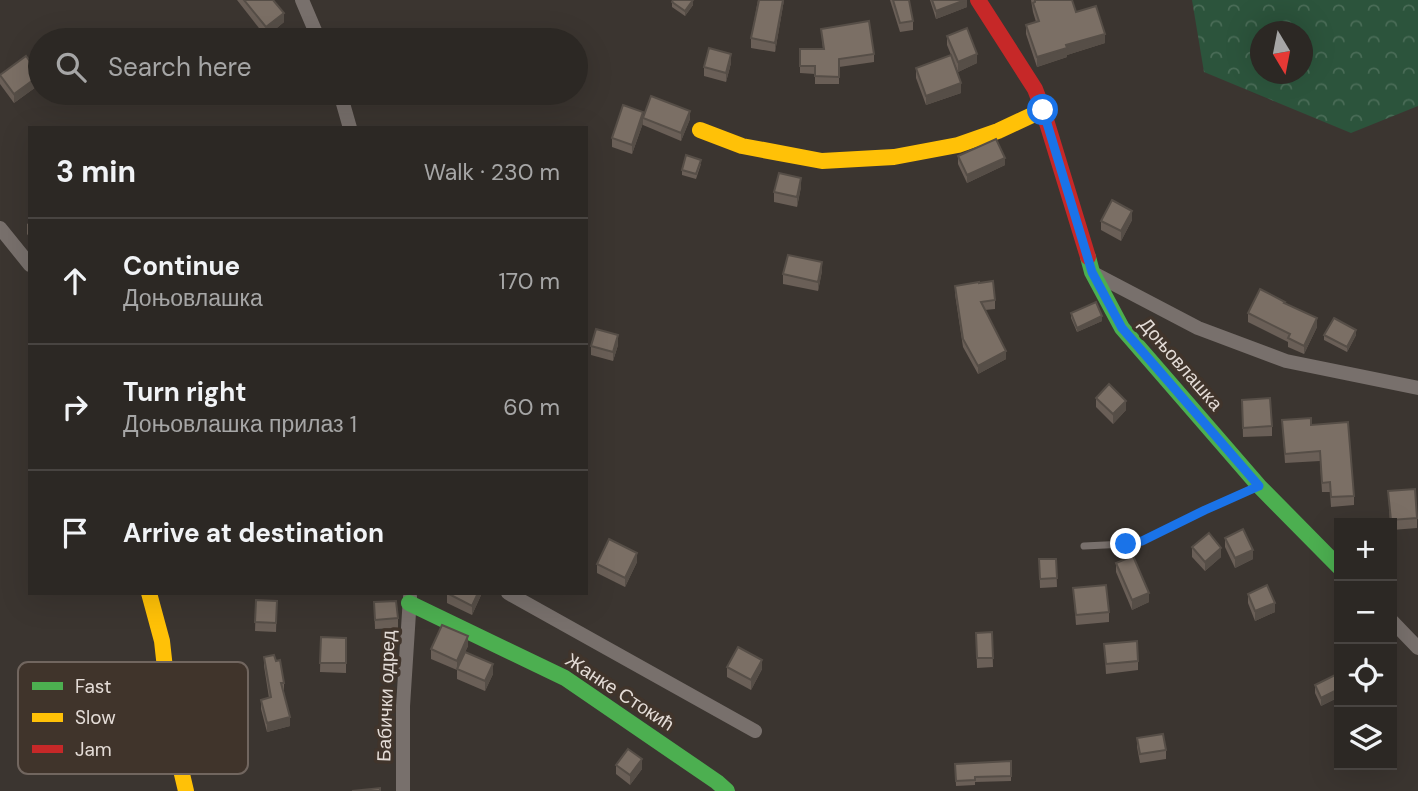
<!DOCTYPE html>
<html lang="en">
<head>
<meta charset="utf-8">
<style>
  :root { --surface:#2c2824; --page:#34302c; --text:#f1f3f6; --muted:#a6a6a6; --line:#484441 }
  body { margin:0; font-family:"DM Sans",sans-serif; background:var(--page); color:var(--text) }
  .controls { position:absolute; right:21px; bottom:21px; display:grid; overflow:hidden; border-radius:0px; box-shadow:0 7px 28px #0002 }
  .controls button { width:63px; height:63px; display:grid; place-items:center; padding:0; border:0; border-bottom:2px solid var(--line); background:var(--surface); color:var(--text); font:35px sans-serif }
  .compass { position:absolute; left:1250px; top:21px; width:63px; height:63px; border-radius:50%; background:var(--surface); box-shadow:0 7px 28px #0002; rotate:170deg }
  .stop { position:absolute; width:21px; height:21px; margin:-16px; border:5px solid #1a73e8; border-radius:50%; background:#fff }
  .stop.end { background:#1a73e8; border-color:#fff; box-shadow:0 2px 7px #0008 }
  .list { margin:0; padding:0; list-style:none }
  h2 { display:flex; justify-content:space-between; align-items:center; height:91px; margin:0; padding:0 28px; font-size:30px }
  h2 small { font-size:23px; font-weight:400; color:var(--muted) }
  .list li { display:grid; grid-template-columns:46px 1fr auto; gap:21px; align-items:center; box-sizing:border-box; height:126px; padding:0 28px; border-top:2px solid var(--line) }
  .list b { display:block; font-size:26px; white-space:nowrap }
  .list p { margin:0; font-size:23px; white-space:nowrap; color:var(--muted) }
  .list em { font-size:23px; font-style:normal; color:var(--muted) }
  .icon { flex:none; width:38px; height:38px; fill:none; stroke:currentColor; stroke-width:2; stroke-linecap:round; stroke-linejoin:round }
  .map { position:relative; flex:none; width:1418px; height:791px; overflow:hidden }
  .search { position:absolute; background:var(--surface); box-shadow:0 7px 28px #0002; left:28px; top:28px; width:560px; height:77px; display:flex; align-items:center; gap:18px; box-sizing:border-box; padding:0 24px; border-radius:38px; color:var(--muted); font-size:26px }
  .panel { position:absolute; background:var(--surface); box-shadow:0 7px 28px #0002; left:28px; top:126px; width:560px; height:469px; border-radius:0px }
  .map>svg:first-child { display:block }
</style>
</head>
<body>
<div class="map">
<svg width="1418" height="791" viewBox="0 0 1418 791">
  <defs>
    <pattern id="forest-crowns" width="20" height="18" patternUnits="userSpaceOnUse" patternTransform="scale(1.75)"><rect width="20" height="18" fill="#2c543c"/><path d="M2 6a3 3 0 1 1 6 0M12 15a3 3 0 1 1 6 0" fill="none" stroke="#4a6c57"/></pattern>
  </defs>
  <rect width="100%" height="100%" fill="#3b3530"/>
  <!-- forest -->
  <path fill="url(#forest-crowns)" fill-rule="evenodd" d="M1192,0H1418V106L1351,133L1204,72ZM1260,32H1302V74H1260Z"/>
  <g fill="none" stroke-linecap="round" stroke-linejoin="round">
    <!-- lane -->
    <path stroke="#78706c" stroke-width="7" d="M1084,546L1126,544L1142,541L1205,510L1256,487"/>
    <!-- street -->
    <g stroke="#78706c" stroke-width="14">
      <path d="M302,0L319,40"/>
      <path d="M340,93L350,128"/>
      <path d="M0,228L30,265"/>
      <path d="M1093,273L1198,328L1286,361L1418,388"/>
      <path d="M508,593L755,731"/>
      <path d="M1392,621L1418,648"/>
      <path d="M403,791V706L410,597"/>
    </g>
    <!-- fast -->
    <g stroke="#4caf50" stroke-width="16">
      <path d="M1088,257L1092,272L1122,328L1259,486L1339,567"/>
      <path d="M409,603L565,678L717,782L727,791"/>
    </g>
    <!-- slow -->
    <g stroke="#ffc107" stroke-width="16">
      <path d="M700,130L742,146L822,161L894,157L958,145L998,131L1043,110"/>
      <path d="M149,593L162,641L172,732L186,791"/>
    </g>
    <!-- jam -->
    <path stroke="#c62828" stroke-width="16" d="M978,0L1035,89L1043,110L1088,257"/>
  </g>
  <!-- wall -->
  <g fill="#6a5f57">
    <path d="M237,0H273L284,22L266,37Z"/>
    <path d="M758,0H784L775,52L751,48V38Z"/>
    <path d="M890,0H909L913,21V30L900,32Z"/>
    <path d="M930,0H967V7L936,19Z"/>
    <path d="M1031,0H1072L1076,12L1105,43L1067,55V57L1037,67L1026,34V25L1036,22L1033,12Z"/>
    <path d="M672,2L693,5L685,16L672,7Z"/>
    <path d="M821,29L874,54V62L839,67V84H815V74L800,73V49H823Z"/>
    <path d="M947,36L977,63L958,72L947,45Z"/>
    <path d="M731,63L726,82L704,76V67Z"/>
    <path d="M916,68L961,93L926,105L916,78Z"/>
    <path d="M0,75L40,84L14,103L0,84Z"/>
    <path d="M643,117L690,119L681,141L643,125V123L632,154L612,147V138Z"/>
    <path d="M958,156L1005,165L967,183L958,164Z"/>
    <path d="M701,164L696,179L682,175V170Z"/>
    <path d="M801,187L797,207L774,202V192Z"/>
    <path d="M1132,220L1121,241L1101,230V221Z"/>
    <path d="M30,222V238L27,234V224Z"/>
    <path d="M822,271L818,291L783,284V274Z"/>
    <path d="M979,283L995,300V309L985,310L1006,359L978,374L963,347L955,294V286Z"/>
    <path d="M1285,303L1317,327L1304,354L1288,347V342L1248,322V313Z"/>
    <path d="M1071,313L1102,321L1077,332L1071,318Z"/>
    <path d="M1324,335H1356L1347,352L1324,340Z"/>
    <path d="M618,345L613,361L591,355V346Z"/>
    <path d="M1096,398L1126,410L1113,424L1096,407Z"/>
    <path d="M1242,400L1272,426V436L1243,437Z"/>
    <path d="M1282,420L1311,425L1354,496V505L1331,507L1330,492H1322L1320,461L1285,463Z"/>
    <path d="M1388,491L1417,518V528L1392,530V523H1390Z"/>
    <path d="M1225,538L1253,559L1235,568L1225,547Z"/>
    <path d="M1192,547L1221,557L1205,571L1192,557Z"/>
    <path d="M1039,559H1056L1057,587L1040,588Z"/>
    <path d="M637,562L625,587L597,573V564Z"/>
    <path d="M1116,563L1149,602L1132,610L1116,572Z"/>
    <path d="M1073,588L1109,612V622L1076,625Z"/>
    <path d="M447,593H482L472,615L447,603Z"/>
    <path d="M1248,594L1275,612L1255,621L1248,603Z"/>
    <path d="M256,600L277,601L276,632L255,631Z"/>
    <path d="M374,602L398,618V628L375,629Z"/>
    <path d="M992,632L993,667L977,668L976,633Z"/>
    <path d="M321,637L346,638V673L320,672Z"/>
    <path d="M1104,644L1138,661V670L1106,674Z"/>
    <path d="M468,646L465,652L493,674L485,691L457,679V670L431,659V649Z"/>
    <path d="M264,657L284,683V692L290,726L267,732L261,709V700L269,698L264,666Z"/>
    <path d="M727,667L762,669L751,690L727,677Z"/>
    <path d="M1339,673V697L1321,706L1315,693V685Z"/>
    <path d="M1137,738L1166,750V759L1140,763L1137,747Z"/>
    <path d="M1011,761V781L975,782V785L956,786L955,764Z"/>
    <path d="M616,765L642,769L630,785L616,774Z"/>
  </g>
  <!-- shaded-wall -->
  <g fill="#564e47">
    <path d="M693,0V5L685,16V11Z"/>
    <path d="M783,0H784L775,52V43Z"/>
    <path d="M965,0H967V7L936,19V11Z"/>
    <path d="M284,13V22L266,37V27Z"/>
    <path d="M1105,34V43L1067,55V57L1037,67V57L1066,45Z"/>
    <path d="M731,54V63L726,82V73Z"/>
    <path d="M977,54V63L958,72V62Z"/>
    <path d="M40,75V84L14,103V94Z"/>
    <path d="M961,83V93L926,105V96Z"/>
    <path d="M690,111V119L681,141V133Z"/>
    <path d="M643,112V123L632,154V145Z"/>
    <path d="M1005,158V165L967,183V175Z"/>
    <path d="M801,178V187L797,207V197Z"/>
    <path d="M1132,211V220L1121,241V231Z"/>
    <path d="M822,262V271L818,291V282Z"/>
    <path d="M1102,316V321L1077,332V328Z"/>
    <path d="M1317,318V327L1304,354V346Z"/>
    <path d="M1356,330V335L1347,352V347Z"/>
    <path d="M618,335V345L613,361V352Z"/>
    <path d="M1006,351V359L978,374V366Z"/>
    <path d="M1126,401V410L1113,424V414Z"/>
    <path d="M1221,548V557L1205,571V562Z"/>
    <path d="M1253,550V559L1235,568V558Z"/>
    <path d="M637,553V562L625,587V578Z"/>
    <path d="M478,593H482L472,615V606Z"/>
    <path d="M1149,593V602L1132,610V600Z"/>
    <path d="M1275,603V612L1255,621V611Z"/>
    <path d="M468,636V646L457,670V661Z"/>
    <path d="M762,660V669L751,690V680Z"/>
    <path d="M493,664V674L485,691V681Z"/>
    <path d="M1339,689V697L1321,706V698Z"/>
    <path d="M290,717V726L267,732V723Z"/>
    <path d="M642,759V769L630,785V775Z"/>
  </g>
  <!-- building -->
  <g fill="#7b6f65" stroke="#564e47" stroke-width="2">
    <path d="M244,0H273L284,13L266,27Z"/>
    <path d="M673,0H693L685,11L672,2Z"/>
    <path d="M759,0H783L775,43L751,38Z"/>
    <path d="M893,0H909L913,21L900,23Z"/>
    <path d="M932,0H965L936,11Z"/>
    <path d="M1035,0H1072L1076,12L1096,6L1105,34L1066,45L1067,48L1037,57L1026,25L1039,21L1033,3L1035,2Z"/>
    <path d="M869,21L874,54L839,59V77L815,76V66H800V49H824L821,29Z"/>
    <path d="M967,28L977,54L958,62L947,36Z"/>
    <path d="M709,48L731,54L726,73L704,67Z"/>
    <path d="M951,55L961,83L926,96L916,68Z"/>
    <path d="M26,56L40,75L14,94L0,75Z"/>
    <path d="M651,96L690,111L681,133L643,118Z"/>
    <path d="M623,105L643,112L632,145L612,138Z"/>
    <path d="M996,139L1005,158L967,175L958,156Z"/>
    <path d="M686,155L701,160L696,174L682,170Z"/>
    <path d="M779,173L801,178L797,197L774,192Z"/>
    <path d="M1112,200L1132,211L1121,231L1101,221Z"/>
    <path d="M788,255L822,262L818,282L783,274Z"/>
    <path d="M993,281L995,300L981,302L1006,351L978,366L963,339L955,286L979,282V283Z"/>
    <path d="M1260,289L1285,302L1284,303L1317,318L1304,346L1288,338L1290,334L1248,313Z"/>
    <path d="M1096,302L1102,316L1077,328L1071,313Z"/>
    <path d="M1334,318L1356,330L1347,347L1324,335Z"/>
    <path d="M596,329L618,335L613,352L591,346Z"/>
    <path d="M1109,384L1126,401L1113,414L1096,398Z"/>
    <path d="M1270,398L1272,426L1243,428L1242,400Z"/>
    <path d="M1311,418V425L1348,422L1354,496L1331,497L1330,482L1322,483L1320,451L1285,454L1282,420Z"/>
    <path d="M1415,489L1417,518L1391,520L1388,491Z"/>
    <path d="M1243,529L1253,550L1235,558L1225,538Z"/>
    <path d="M1209,533L1221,548L1205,562L1192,547Z"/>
    <path d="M609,539L637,553L625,578L597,564Z"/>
    <path d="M1133,556L1149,593L1132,600L1116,563Z"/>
    <path d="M1039,559H1056L1057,578L1040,579Z"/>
    <path d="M1106,585L1109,612L1076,615L1073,588Z"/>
    <path d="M1267,585L1275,603L1255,611L1248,594Z"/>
    <path d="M447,593H478L472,606Z"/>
    <path d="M256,600L277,601L276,623L255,622Z"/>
    <path d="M396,601L398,618L375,620L374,602Z"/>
    <path d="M442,625L468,636L457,661L431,649Z"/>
    <path d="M992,632L993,658H977L976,633Z"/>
    <path d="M321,637L346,638V663H320Z"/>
    <path d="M1137,641L1138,661L1106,664L1104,644Z"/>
    <path d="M738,647L762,660L751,680L727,667Z"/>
    <path d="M465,652L493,664L485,681L457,669Z"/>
    <path d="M274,655L276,661L280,660L284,683H281L290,717L267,723L261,700L271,697L264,657Z"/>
    <path d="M1339,673V689L1321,698L1315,685Z"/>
    <path d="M1163,734L1166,750L1140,754L1137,738Z"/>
    <path d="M628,749L642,759L630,775L616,765Z"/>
    <path d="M1011,761V776L975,777V780L956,781L955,764Z"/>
    <path d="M380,788V791H352Z"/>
  </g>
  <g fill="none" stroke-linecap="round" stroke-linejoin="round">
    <!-- route -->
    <path stroke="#1a73e8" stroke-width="9" d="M1043,110L1092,272L1122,328L1259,486L1205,510L1142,541L1126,544"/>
  </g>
  <g text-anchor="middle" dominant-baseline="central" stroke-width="7" stroke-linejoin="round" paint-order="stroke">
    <!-- street labels -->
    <g font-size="19" fill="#e4dcd7" stroke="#40342b">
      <text transform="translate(1181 364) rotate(49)">Доњовлашка</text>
      <text transform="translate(620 692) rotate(33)">Жанке Стокић</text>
      <text transform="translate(386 696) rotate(-88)">Бабички одред</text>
    </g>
  </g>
  <!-- legend -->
  <rect x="18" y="662" width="230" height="112" rx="10" fill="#40342b" stroke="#71665f" stroke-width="2"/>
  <rect x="32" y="682" width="31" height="8" fill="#4caf50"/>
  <rect x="32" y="713" width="31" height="9" fill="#ffc107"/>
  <rect x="32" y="745" width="31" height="8" fill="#c62828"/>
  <g font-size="19" fill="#e4dcd7">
    <text x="75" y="693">Fast</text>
    <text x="75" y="724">Slow</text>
    <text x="75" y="756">Jam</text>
  </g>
</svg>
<div class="controls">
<button>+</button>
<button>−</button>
<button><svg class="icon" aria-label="locate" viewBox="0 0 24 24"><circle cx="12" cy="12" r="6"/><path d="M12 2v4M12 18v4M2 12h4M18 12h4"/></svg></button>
<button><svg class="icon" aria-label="layers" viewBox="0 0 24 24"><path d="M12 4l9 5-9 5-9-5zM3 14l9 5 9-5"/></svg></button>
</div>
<svg class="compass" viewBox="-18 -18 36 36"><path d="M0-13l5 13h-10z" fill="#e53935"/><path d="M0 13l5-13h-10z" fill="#a6a6a6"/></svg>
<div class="stop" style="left:1043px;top:110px"></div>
<div class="stop end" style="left:1126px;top:544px"></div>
<div class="search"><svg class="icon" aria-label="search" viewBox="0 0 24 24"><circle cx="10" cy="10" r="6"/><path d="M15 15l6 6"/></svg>Search here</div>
<section class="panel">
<h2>3 min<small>Walk · 230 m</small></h2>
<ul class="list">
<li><svg class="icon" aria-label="ahead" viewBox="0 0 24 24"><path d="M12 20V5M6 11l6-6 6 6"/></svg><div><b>Continue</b><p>Доњовлашка</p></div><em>170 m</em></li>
<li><svg class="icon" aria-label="right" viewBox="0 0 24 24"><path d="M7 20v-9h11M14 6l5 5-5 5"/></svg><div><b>Turn right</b><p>Доњовлашка прилаз 1</p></div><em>60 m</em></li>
<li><svg class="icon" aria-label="arrive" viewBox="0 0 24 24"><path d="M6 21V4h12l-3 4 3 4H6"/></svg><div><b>Arrive at destination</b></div></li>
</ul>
</section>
</div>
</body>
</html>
